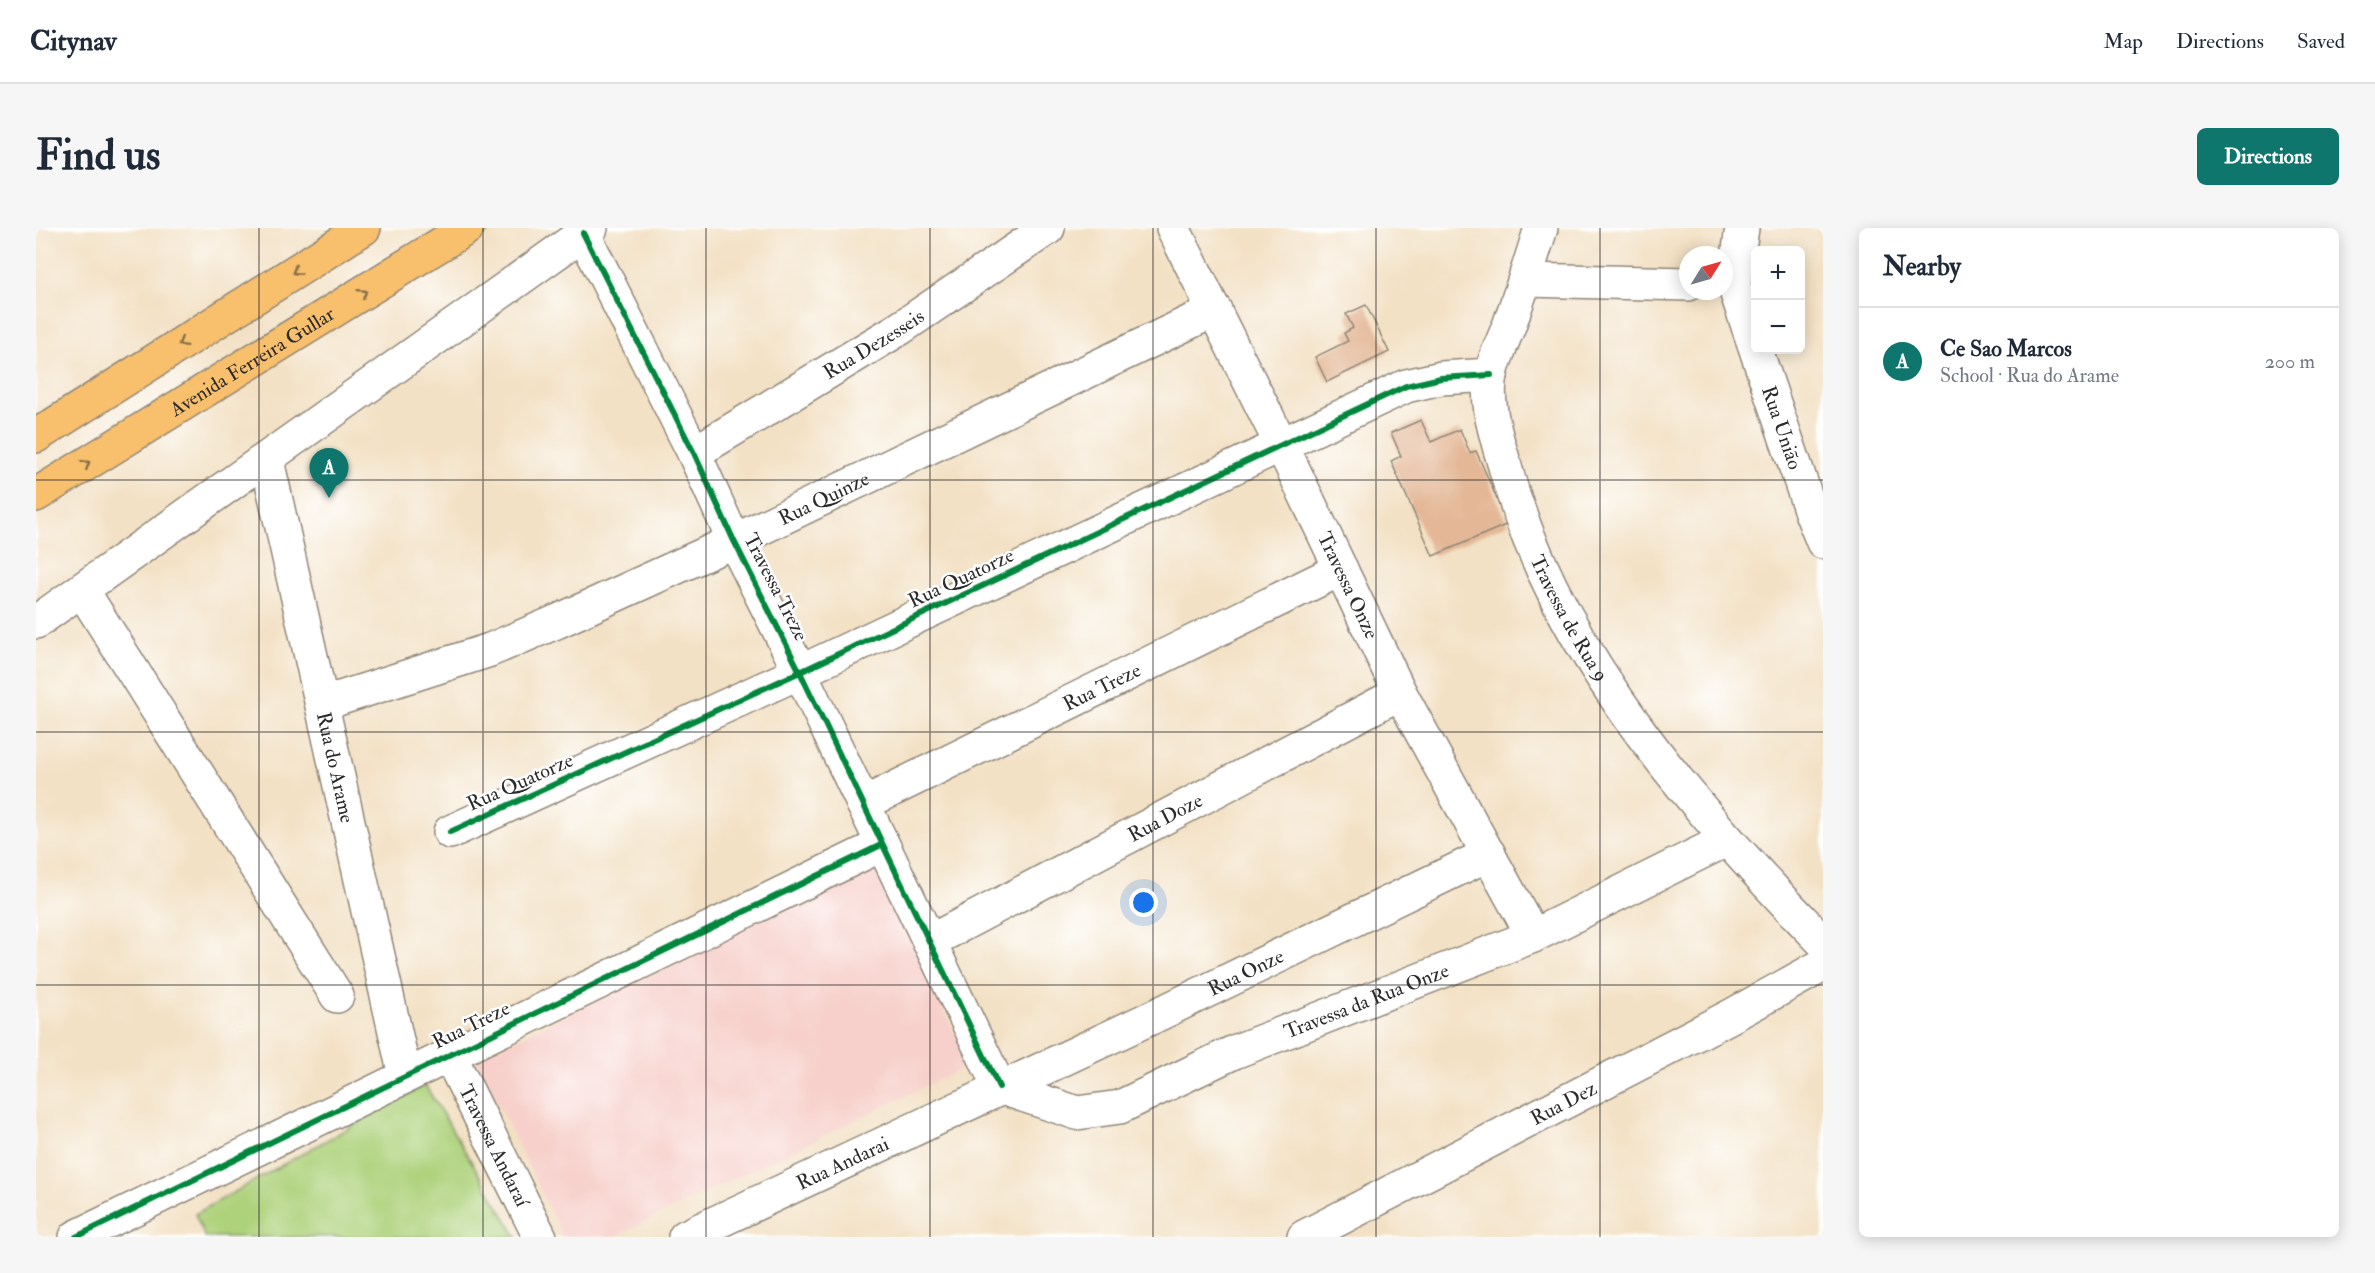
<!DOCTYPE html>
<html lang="en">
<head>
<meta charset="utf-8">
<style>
  :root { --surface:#fff; --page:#f6f6f7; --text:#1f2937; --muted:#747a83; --line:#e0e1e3; --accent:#0f766e }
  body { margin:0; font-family:"IM FELL Double Pica",serif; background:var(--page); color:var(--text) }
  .controls { position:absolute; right:18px; top:18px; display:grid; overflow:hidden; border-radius:9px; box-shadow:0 3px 15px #0003 }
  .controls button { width:54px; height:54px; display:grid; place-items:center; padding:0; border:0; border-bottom:2px solid var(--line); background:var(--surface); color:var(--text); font:30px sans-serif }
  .compass { position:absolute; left:1643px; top:18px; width:54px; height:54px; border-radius:50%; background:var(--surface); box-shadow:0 3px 15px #0003; rotate:53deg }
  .you { position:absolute; left:1108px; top:675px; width:21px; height:21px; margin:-15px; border:4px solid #fff; border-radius:50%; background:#1a73e8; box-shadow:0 0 0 9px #1a73e833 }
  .badge { display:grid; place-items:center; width:39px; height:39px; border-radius:50%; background:var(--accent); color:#fff; font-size:20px; font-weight:700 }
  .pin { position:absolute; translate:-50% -50px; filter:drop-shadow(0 2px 3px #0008) }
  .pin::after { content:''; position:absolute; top:32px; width:21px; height:18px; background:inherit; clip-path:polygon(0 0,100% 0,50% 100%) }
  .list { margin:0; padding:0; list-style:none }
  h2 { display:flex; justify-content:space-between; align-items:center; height:78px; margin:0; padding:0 24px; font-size:26px }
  h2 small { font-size:20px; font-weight:400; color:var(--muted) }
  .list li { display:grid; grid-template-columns:39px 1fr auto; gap:18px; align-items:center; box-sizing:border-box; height:108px; padding:0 24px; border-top:2px solid var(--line) }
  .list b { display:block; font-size:22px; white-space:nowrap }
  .list p { margin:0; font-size:20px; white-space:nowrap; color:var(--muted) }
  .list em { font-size:20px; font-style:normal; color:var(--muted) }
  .map { position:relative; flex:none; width:1787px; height:1009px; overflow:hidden; border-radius:9px }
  header { display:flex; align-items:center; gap:36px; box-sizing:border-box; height:84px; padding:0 30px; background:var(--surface); border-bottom:2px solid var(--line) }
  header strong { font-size:28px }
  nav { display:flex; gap:33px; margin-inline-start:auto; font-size:21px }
  .intro { display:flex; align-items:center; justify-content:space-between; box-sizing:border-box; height:144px; padding:0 36px }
  h1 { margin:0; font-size:42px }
  .button { padding:15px 27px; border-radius:9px; background:var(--accent); color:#fff; font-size:21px; font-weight:700 }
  main { display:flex; gap:36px; padding:0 36px }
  aside { flex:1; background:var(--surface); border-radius:9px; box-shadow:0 3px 15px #0003 }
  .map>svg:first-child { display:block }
</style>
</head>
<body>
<header>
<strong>Citynav</strong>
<nav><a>Map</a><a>Directions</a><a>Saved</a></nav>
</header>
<div class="intro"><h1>Find us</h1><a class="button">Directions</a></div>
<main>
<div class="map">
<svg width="1787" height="1009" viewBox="0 0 1787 1009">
  <rect width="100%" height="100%" fill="#fff"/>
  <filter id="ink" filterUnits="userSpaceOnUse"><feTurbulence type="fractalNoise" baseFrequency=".0167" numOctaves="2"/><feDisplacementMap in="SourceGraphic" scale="12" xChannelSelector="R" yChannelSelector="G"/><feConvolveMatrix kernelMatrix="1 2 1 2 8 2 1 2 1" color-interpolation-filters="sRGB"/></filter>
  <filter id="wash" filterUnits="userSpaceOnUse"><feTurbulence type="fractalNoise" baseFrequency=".008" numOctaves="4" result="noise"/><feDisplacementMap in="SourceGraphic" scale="24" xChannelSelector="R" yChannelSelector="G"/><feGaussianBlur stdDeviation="1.35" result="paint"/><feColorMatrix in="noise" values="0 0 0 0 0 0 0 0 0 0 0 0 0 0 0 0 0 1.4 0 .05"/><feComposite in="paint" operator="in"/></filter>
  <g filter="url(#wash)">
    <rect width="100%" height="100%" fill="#f3e1c5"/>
    <!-- built -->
    <path fill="#f7d0cb" d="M838,638L934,837L578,1009H527L440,831Z"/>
    <!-- green -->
    <path fill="#aed27b" stroke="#6c7e53" stroke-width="1.5" d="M389,857L481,1009H169L159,986Z"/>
    <g id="blocks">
      <!-- building -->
      <g fill="#e4b897">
        <path d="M1330,77L1353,124L1291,154L1279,129L1312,113L1308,105L1317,100L1310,86Z"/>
        <path d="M1385,192L1395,214L1424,201L1434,225L1440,223L1472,296L1397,328L1355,233L1365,228L1355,205Z"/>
      </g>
    </g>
  </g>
  <g filter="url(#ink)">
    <use href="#blocks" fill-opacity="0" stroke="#8f8678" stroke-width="1.5"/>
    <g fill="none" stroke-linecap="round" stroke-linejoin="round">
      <defs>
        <g id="minor">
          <path id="s1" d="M1137,0L1245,216L1364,465L1497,708"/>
          <path id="s2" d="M1505,0C1495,32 1485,64 1474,95C1468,111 1459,129 1455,146C1449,176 1460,207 1468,235C1517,421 1656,579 1787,714"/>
          <path id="s3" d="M1706,0L1698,57L1775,284H1787"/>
          <path d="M547,5L658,225L698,313L764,444L963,859"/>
          <path d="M1489,52L1652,56"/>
          <path id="s4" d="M658,225L863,101L1012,0"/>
          <path id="s5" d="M231,232L369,848"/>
          <path d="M1775,284L1787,314"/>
          <path d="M46,362L301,768"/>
          <path d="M0,394L555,0"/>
          <path id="s6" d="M286,476L454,422L520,394L698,313L1179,82"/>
          <path id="s7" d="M827,576L1305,341"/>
          <path d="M414,604L764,444L1370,158L1405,150L1455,147"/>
          <path id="s8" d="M893,714L1364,465"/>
          <path id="s9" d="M413,826L504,1009"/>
          <path id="s10" d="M963,859L1041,885L1084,879L1198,824L1497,708L1690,612"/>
          <path d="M40,1009L845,617"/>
          <path id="s11" d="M649,1009L1121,787L1453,626"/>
          <path id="s12" d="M1268,1009L1695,788L1787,737"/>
        </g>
        <g id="major">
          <path d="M0,208L328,0"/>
          <path id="s13" d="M0,267L431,0"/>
        </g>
      </defs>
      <!-- minor casing -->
      <use href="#minor" stroke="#8f8678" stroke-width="36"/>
      <!-- major casing -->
      <use href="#major" stroke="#8f8678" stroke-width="36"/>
      <!-- minor -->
      <use href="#minor" stroke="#fff" stroke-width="33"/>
      <!-- major -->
      <use href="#major" stroke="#f8bf6c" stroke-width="33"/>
      <defs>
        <g id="cycleway">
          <path d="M547,5L658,225L698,313L764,444L963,859"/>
          <path d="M414,604L764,444L1370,158L1405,150L1455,147"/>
          <path d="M40,1009L845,617"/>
        </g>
      </defs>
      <!-- cycleway casing -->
      <use href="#cycleway" stroke="#fff" stroke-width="10"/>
      <!-- cycleway -->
      <use href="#cycleway" stroke="#00873e" stroke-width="6"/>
    </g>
    <!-- one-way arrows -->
    <defs><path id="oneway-chevron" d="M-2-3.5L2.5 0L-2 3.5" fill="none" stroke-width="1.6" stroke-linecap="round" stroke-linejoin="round" transform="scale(1.5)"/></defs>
    <g stroke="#876e48">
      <use href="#oneway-chevron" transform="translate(260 43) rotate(148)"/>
      <use href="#oneway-chevron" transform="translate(327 65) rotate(-32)"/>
      <use href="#oneway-chevron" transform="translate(146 115) rotate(148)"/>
      <use href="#oneway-chevron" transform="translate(50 236) rotate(-32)"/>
    </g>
  </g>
  <!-- grid -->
  <path fill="none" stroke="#2b2b2b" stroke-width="1.5" stroke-opacity="0.55" d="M223,0V1009M447,0V1009M670,0V1009M894,0V1009M1117,0V1009M1340,0V1009M1564,0V1009M0,252H1787M0,504H1787M0,757H1787"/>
  <g text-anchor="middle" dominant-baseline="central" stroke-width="5" stroke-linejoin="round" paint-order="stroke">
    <!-- street labels -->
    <g font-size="20" fill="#2b2b2b" stroke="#fff">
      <text stroke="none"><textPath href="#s4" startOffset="210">Rua Dezesseis</textPath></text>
      <text stroke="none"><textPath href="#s13" startOffset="254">Avenida Ferreira Gullar</textPath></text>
      <text stroke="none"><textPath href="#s3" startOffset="208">Rua União</textPath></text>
      <text stroke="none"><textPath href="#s6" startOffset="543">Rua Quinze</textPath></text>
      <text transform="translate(925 350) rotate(-25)">Rua Quatorze</text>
      <text stroke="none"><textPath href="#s1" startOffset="398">Travessa Onze</textPath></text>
      <text transform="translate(740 359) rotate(63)">Travessa Treze</text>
      <text stroke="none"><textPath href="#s2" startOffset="414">Travessa de Rua 9</textPath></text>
      <text stroke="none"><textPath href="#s7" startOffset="266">Rua Treze</textPath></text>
      <text stroke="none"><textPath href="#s5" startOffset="315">Rua do Arame</textPath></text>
      <text transform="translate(484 554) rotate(-24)">Rua Quatorze</text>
      <text stroke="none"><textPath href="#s8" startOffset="267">Rua Doze</textPath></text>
      <text stroke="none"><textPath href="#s11" startOffset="620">Rua Onze</textPath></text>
      <text stroke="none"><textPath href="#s10" startOffset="394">Travessa da Rua Onze</textPath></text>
      <text transform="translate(435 797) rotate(-26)">Rua Treze</text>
      <text stroke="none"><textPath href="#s12" startOffset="292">Rua Dez</textPath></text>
      <text stroke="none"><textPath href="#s9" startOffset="102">Travessa Andaraí</textPath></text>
      <text stroke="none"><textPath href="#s11" startOffset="174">Rua Andarai</textPath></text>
    </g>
  </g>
</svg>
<div class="controls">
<button>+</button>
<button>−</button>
</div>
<svg class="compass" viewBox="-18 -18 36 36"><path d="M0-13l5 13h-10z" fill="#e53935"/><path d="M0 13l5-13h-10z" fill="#747a83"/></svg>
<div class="you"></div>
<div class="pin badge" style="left:293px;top:270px">A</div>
</div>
<aside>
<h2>Nearby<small></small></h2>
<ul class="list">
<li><span class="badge">A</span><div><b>Ce Sao Marcos</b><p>School · Rua do Arame</p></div><em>200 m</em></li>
</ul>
</aside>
</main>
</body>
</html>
